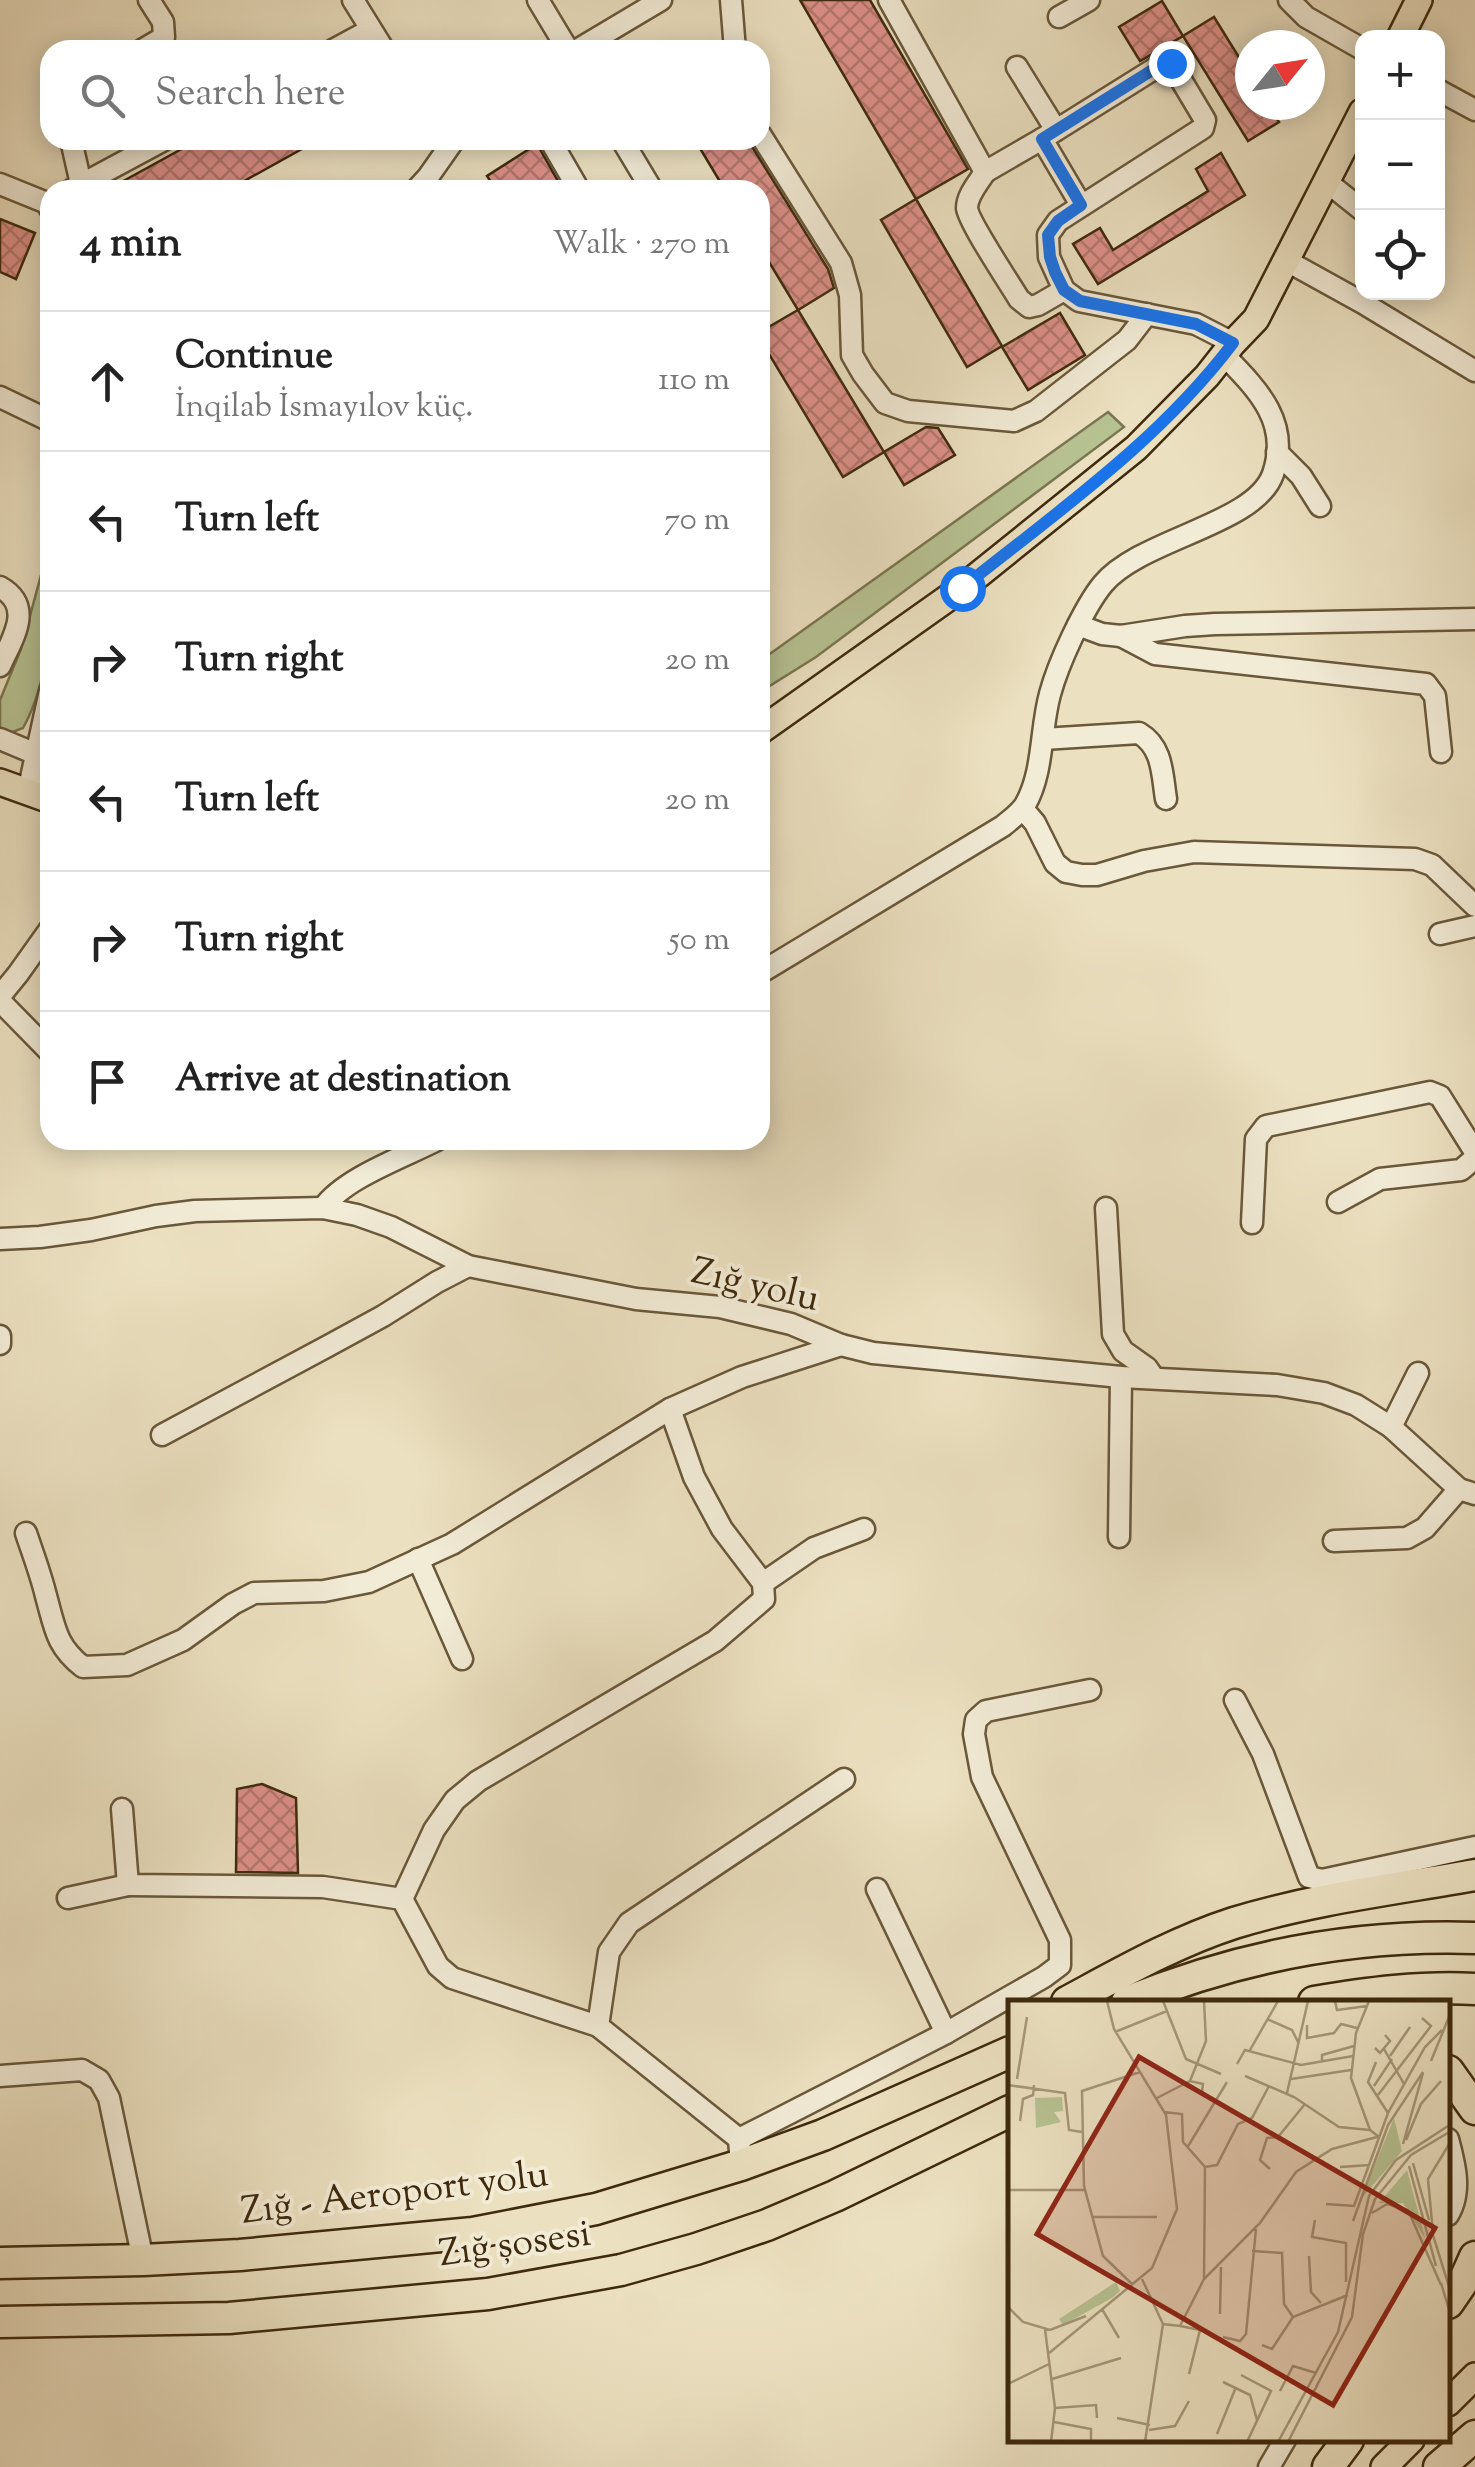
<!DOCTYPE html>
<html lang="en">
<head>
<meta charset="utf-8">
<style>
  :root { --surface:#fff; --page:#f6f6f6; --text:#222; --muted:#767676; --line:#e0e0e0 }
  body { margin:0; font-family:"Sorts Mill Goudy",serif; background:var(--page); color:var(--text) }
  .controls { position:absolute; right:30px; top:30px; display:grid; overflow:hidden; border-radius:20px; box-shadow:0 5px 25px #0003 }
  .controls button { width:90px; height:90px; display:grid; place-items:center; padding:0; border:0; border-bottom:2px solid var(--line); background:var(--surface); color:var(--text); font:50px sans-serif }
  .compass { position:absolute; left:1235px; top:30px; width:90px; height:90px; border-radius:50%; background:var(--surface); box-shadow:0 5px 25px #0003; rotate:60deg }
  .stop { position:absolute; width:30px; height:30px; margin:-22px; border:8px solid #1a73e8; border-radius:50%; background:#fff }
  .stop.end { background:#1a73e8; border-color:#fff; box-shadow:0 2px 10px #0008 }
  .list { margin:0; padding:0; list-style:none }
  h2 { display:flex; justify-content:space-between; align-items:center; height:130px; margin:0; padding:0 40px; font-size:42px }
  h2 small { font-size:32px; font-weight:400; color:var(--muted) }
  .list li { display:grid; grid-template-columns:65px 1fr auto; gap:30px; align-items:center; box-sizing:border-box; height:140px; padding:0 40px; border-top:2px solid var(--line) }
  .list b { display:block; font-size:38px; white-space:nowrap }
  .list p { margin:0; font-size:32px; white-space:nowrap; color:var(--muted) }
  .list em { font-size:32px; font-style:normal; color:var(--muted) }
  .icon { flex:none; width:55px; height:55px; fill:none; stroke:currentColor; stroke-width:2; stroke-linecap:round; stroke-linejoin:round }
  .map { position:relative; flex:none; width:1475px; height:2467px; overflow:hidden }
  .search { position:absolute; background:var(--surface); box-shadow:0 5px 25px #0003; left:40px; top:40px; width:730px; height:110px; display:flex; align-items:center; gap:25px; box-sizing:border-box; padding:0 35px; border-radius:30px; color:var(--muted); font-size:38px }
  .panel { position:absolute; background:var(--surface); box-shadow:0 5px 25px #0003; left:40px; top:180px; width:730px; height:970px; border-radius:30px }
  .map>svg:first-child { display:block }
</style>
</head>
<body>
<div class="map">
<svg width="1475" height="2467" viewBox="0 0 1475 2467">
  <defs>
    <pattern id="building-cross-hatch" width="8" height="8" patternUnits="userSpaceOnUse" patternTransform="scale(2.5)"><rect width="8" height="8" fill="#de918a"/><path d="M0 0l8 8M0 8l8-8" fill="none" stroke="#b5776f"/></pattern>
  </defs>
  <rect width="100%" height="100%" fill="#ebe0c0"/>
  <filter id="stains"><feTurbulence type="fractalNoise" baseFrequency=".002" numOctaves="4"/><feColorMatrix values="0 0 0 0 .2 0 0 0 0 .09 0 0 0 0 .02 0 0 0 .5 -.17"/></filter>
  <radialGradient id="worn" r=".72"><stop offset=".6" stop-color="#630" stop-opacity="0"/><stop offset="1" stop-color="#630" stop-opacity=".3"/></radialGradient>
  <!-- green -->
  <g fill="#b7c293" stroke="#7a7650" stroke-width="2.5">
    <path d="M1108,412L1124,427L816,657L760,692V661Z"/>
    <path d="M47,553L50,555C50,613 52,676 23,728L10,733L0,727V700L21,649Z"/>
  </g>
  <!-- building -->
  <g fill="url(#building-cross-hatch)" stroke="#3e2a0d" stroke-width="2.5">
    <path d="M800,0H870L968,169L916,199Z"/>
    <path d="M1162,1L1183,36L1140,61L1119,27Z"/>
    <path d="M1214,17L1250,75V105H1268L1279,122L1248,141L1183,36Z"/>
    <path d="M198,140H318L228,190H107Z"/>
    <path d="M695,140H748L828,269L834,288L798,310L760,247V190H725Z"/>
    <path d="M537,144L563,190H496L487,176Z"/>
    <path d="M1221,153L1245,195L1098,284L1073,244L1100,228L1113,250L1208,191L1196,169Z"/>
    <path d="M916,199L1002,346L967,367L881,220Z"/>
    <path d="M0,219L35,233L16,279L0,272Z"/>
    <path d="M798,310L884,452L843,477L760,339V332Z"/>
    <path d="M1060,313L1085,355L1028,390L1002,347Z"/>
    <path d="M926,427L938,428L955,455L904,485L884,452Z"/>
    <path d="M262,1784L296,1798L298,1873L236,1872L237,1789Z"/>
  </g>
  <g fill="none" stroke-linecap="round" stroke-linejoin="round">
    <defs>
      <g id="minor">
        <path d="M353,0L384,50"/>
        <path d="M538,0L568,50"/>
        <path d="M731,0L735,50"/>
        <path d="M889,0L985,172C979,182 967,195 967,208C968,221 1010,284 1019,299L1029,307L1038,305L1064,290"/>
        <path d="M1289,0L1306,17L1362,49"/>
        <path d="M1059,17L1089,0"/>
        <path d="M142,50L164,37L163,22L149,0"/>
        <path d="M333,50L370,30"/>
        <path d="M577,50L661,0"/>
        <path d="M1017,67L1056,130"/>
        <path d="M1438,90L1475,110"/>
        <path d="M760,134L841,263L850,295L852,355L863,374L885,403L908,411L1014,421L1036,411L1127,340L1147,314"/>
        <path d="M71,140L81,184"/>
        <path d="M550,140L579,190"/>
        <path d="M622,140L652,190"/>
        <path d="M985,172L1042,139"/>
        <path d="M1327,182L1362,210"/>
        <path d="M0,184L47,203L50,209"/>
        <path d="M71,190L164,140"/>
        <path d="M416,190L428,177L454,140"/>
        <path d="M1081,205L1042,139L1162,64L1171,63L1205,120L1203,128L1058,221L1048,235L1049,257L1064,290L1079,301L1196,324L1233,343"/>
        <path d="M1287,261L1363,303L1475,371"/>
        <path d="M0,397L50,421"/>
        <path d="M1277,452L1301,476L1320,506"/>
        <path d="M0,587C35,607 12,639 0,666"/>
        <path d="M1078,625L1102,634L1121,636L1185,626L1215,624L1475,619"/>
        <path d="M1121,636L1155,654L1426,684L1435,696L1441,752"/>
        <path d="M0,739L36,754"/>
        <path d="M1043,739L1139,733C1163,747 1162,774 1166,799"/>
        <path d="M28,792L50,691"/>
        <path d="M1023,809L1035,823L1055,863L1066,872L1082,875H1097L1144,861L1194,852L1415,859L1432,865L1475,906"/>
        <path d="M1440,934L1475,926"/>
        <path d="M760,973L1003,826C1010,820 1020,813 1025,805C1044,772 1040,730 1050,694C1058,664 1084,607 1103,584C1142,538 1255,525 1273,474C1291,422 1257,389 1224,355"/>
        <path d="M0,996L18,974L50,929"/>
        <path d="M0,1001L50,1052"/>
        <path d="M1338,1202L1380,1179L1461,1170L1475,1158"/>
        <path d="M323,1208C344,1178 404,1157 437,1140"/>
        <path d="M1106,1208L1113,1334L1123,1351L1147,1368L1154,1378"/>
        <path d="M1252,1223L1256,1139L1266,1126L1430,1092L1440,1096L1475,1152"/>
        <path d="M0,1239L40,1237L91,1230L156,1216L195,1211L323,1208L357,1215L391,1227L468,1266L636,1299L720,1307L791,1324L841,1345L873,1353L1121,1377L1277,1385L1324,1393L1356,1405L1391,1427L1459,1489L1475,1494"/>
        <path d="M0,1336V1344"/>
        <path d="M1391,1427L1418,1373"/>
        <path d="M162,1435L328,1346L383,1316L437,1282L468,1266"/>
        <path d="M26,1533C33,1554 41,1575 46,1596C55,1628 56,1646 83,1667L127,1665L183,1640L233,1604L254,1593L324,1591L369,1582L452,1544L670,1409L742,1377L841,1345"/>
        <path d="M1119,1537L1121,1377"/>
        <path d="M1334,1541L1407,1538L1425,1528L1459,1489"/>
        <path d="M418,1559L462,1659"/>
        <path d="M763,1583L814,1548L864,1529"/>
        <path d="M1235,1700L1263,1754L1309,1877L1322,1880L1475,1847"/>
        <path d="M122,1809L128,1885L323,1887L402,1899L438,1966L452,1978L598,2026L739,2139L741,2165"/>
        <path d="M877,1889L946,2033"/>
        <path d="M68,1898L128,1885"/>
        <path d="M402,1899L434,1830L455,1800L478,1781L715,1641L764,1599L763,1583L722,1529L694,1477L670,1409"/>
        <path d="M598,2026L609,1952L629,1923L844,1779"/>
        <path d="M0,2076L82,2070L99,2080L109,2098L143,2260"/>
        <path d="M739,2139L946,2033L1044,1977L1060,1965V1940L982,1777L974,1734L976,1720L986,1711L1090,1690"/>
        <path d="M1448,2139C1455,2165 1462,2192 1448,2215"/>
        <path d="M1269,2467L1285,2440"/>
      </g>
      <g id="major">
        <path d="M1400,38L1419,0"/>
        <path d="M760,731L962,588L1136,448L1207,376L1233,343L1256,319L1362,112"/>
        <path d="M0,782L50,800"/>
        <path d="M1448,2403L1475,2376"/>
        <path d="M1384,2467L1411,2440"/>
      </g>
      <g id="highway">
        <path d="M1067,2002C1121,1973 1175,1942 1234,1923C1312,1899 1395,1889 1475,1875"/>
        <path d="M1127,2002C1239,1956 1354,1934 1475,1938"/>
        <path d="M1314,2002C1368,1993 1421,1986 1475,1989"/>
        <path d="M1448,2071L1475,2109"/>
        <path d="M0,2263L143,2260L240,2255L473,2233L596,2209L741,2165L823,2135L1010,2052"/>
        <path d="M1448,2303L1466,2277L1475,2257"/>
        <path d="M0,2322L229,2318L488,2294L621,2270L696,2249L767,2225L835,2196L1010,2111"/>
        <path d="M1328,2467L1348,2440"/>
        <path d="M1439,2467L1475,2436"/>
      </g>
    </defs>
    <!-- minor casing -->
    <use href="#minor" stroke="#69583a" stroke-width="25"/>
    <!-- major casing -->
    <use href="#major" stroke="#3e2a0d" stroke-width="30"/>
    <!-- highway casing -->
    <use href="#highway" stroke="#3e2a0d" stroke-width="35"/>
    <!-- minor -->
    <use href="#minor" stroke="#f2ebd6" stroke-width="20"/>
    <!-- major -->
    <use href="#major" stroke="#ebe0c0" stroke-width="25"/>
    <!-- highway -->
    <use href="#highway" stroke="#ebe0c0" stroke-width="30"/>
  </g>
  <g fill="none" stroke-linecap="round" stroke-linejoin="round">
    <!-- route -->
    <path stroke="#1a73e8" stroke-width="12" d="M962,588C1057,512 1159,441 1233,343L1196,324L1080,301L1064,290L1055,272L1050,257L1048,235L1058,221L1081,205L1042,139L1162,64L1171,63"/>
  </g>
  <g text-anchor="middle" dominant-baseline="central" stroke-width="8" stroke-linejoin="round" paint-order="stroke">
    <!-- street labels -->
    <g font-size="38" fill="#3e2a0d" stroke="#f2ebd6">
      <text transform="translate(755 1287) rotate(13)">Zığ yolu</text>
      <text transform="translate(395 2195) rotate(-7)">Zığ - Aeroport yolu</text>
      <text transform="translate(515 2246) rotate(-8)">Zığ şosesi</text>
    </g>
  </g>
  <!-- overview -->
  <g transform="translate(1008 2000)">
    <rect width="442" height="442" fill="#ebe0c0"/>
    <path d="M54,97L55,111L46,112L53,122L28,128L27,98ZM386,118L394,151L353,199ZM399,170L417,238L395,203H371ZM108,282L112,291L104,298L55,325L51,319Z" fill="#b7c293"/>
    <path fill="none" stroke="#a69778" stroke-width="2.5" d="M155,1L178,59L213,74M327,1L329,10L359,6M361,1L348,33L343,78L362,130L371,137M259,19L284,30L290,42M299,25V38L326,33L333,24L349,28M107,32L159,11M367,48L372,53L382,41L377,35M376,49L396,84M242,50L270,1M382,56L402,27M423,61L443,12M314,62V55L346,46M368,62L360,82L380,113M229,64L237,50L293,65L345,56M237,76L286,97L331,127L362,130M9,79L19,17M283,79L343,70M182,81L198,41L196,1M0,85L57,93L61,130L74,132M366,86L384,59M279,93L300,1M370,95L423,26L414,18M149,98L182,81L195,84L194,92M156,112L174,114L175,142L197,167L196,279M12,121L15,99L25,95L26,85M398,140L413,104L433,81M395,144L415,73M179,148L219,82M405,163L421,220M401,166L428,266M197,167L209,165L230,124L244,118L261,86M332,167L362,165M262,169L252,160L259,138L270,137L297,104M0,190H77M318,204L346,206L380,113L417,47L434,30M364,213L379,204L400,210L433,285M85,217H149M307,220L304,237L338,243V282M345,221L380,125L415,72M424,232L443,293M425,233L420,179L443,141M244,251L274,253L276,304L285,317M301,256L303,292L313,303M134,279L155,324L172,326L196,279L252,223L288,172L324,149L369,137M433,283L443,316M124,284L95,256L76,186L74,91L132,72M0,307L15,322L42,330L78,316M94,309L111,338M212,314L213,267M172,326L192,330L181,374M37,329L47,408L43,442M215,337L232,341L238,334L248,229M254,345L264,349L285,317L340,295M40,354L144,268L169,209L158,115L106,29L99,1M233,375L263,391L239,442M44,379L113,358M215,382L242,395L249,420M0,384L41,364M272,391L285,366L308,373M47,408L88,405L89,418M109,418L142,425M46,422L83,429V442M141,430L167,426L181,401M209,434L228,387M137,442L155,324M270,442L330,332L361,196L388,160L443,124M280,442L344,317L355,234L367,199L403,155L443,131"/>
    <path fill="#8f2418" fill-opacity="0.15" stroke="#8f2418" stroke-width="5" d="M131,57L427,228L325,405L29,234Z"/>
    <rect width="442" height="442" fill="none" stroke="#3e2a0d" stroke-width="5"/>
  </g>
  <rect width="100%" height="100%" filter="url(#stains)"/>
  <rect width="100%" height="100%" fill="url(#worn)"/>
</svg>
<div class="controls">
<button>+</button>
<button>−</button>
<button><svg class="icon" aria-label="locate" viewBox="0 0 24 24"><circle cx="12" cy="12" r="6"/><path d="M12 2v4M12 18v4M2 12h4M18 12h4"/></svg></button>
</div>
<svg class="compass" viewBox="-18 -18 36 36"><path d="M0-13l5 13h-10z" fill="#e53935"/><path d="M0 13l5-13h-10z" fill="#767676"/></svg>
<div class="stop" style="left:962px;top:588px"></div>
<div class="stop end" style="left:1171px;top:63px"></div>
<div class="search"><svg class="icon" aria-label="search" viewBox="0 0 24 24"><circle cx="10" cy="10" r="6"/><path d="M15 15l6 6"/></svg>Search here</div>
<section class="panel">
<h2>4 min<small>Walk · 270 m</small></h2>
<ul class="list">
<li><svg class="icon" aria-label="ahead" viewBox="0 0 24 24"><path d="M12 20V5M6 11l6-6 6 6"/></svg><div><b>Continue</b><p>İnqilab İsmayılov küç.</p></div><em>110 m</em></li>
<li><svg class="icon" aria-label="left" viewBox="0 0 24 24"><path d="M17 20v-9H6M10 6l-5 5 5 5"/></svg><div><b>Turn left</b></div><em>70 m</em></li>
<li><svg class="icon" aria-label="right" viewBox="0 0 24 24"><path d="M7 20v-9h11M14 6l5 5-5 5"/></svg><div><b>Turn right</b></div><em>20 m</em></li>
<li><svg class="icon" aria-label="left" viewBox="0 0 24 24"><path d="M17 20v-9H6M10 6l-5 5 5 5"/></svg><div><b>Turn left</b></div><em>20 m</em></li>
<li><svg class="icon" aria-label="right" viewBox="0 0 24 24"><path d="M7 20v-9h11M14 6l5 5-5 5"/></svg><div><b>Turn right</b></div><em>50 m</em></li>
<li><svg class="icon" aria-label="arrive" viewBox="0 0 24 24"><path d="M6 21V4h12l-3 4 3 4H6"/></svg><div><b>Arrive at destination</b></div></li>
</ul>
</section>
</div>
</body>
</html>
